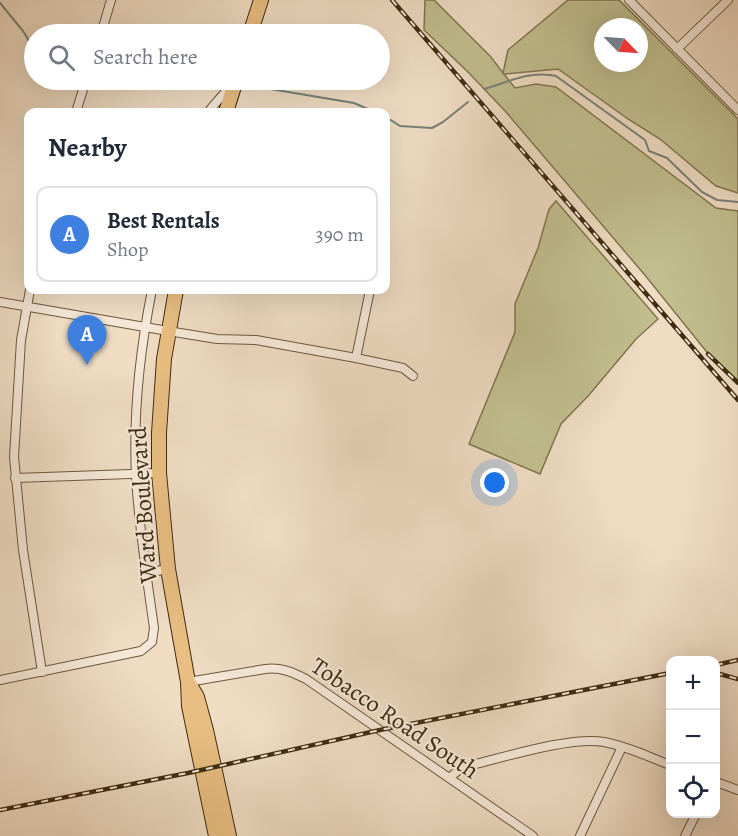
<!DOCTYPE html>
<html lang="en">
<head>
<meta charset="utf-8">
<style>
  :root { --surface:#fff; --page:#f2f2f3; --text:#1f2937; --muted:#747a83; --line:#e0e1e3; --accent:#8f2418 }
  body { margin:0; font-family:Alegreya,serif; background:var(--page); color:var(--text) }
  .controls { position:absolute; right:18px; bottom:18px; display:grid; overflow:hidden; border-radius:12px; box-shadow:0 6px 24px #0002 }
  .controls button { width:54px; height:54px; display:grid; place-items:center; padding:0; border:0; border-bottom:2px solid var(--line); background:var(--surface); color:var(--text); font:30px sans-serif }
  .compass { position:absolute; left:594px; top:18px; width:54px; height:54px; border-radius:50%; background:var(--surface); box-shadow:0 6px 24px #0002; rotate:115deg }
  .you { position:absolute; left:495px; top:483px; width:21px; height:21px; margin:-15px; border:4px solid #fff; border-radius:50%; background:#1a73e8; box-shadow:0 0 0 9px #1a73e833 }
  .badge { display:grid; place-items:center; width:39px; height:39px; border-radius:50%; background:var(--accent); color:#fff; font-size:20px; font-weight:700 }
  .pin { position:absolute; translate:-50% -50px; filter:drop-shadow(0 2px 3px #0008) }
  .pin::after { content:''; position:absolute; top:32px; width:21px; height:18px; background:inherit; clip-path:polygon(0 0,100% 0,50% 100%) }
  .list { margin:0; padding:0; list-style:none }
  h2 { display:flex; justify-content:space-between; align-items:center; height:78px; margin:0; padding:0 24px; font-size:26px }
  h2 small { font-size:20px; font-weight:400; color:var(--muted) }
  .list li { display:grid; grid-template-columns:39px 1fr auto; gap:18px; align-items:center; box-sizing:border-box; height:96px; margin:0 12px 12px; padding:0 12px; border:2px solid var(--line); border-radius:12px }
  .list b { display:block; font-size:22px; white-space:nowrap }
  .list p { margin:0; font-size:20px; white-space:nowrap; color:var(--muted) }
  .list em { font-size:20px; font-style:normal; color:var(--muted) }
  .icon { flex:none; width:33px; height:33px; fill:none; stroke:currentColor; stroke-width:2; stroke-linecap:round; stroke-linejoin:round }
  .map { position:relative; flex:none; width:738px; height:836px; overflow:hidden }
  .search { position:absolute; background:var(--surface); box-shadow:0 6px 24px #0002; left:24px; top:24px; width:366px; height:66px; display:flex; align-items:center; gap:15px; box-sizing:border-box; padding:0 21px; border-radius:33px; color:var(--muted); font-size:22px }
  .panel { position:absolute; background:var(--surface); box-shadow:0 6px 24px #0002; left:24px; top:108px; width:366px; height:186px; border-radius:12px }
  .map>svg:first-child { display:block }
</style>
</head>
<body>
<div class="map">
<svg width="738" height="836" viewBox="0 0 738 836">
  <rect width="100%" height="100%" fill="#efdcc3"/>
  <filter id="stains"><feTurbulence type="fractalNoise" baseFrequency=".00333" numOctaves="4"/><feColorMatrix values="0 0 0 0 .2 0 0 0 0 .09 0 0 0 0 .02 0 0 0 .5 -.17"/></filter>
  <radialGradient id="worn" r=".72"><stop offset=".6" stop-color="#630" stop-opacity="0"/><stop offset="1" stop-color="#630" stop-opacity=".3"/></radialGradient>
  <!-- green -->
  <g fill="#c1be8e" stroke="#807550" stroke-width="1.5" fill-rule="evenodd">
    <path d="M425,0H434L491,57L503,73L508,50L568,0H619L738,119V193L716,186L660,139L628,119L558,69L504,74L515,88L536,84L556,87L716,208L738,211V383L706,351L644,274L506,112L469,73L424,30ZM603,27H639V63H603Z"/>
    <path d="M556,201L658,319L636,339L589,395L561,424L540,474L469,444L515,332V304L538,248L549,209Z"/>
  </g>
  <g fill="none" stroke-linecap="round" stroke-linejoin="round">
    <!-- stream -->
    <g stroke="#778177" stroke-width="2">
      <path d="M0,3L23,31L34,49"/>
      <path d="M114,80L178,83L219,82"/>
      <path d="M252,86L354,103L375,112"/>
      <path d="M484,89C508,82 532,70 556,76L645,140L649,151L667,158L702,192L717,200L738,202"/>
      <path d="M386,117L400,126L432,128L443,122L468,102"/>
    </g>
    <defs>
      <g id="minor">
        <path d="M629,0L738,110"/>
        <path d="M101,34L111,0"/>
        <path d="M677,49L728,0"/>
        <path d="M76,112L86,80"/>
        <path d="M208,112L232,84"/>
        <path d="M30,290L21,340L14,457L23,550L42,672"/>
        <path d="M0,302L168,331L217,339L256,340L356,358L403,368L413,376"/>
        <path d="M356,358L370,290"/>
        <path d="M15,478L159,473"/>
        <path d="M146,573L168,569"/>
        <path d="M0,680L141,651L152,642L154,628C147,578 139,528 136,477C133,415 140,350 152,290"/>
        <path d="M188,682L265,669C281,667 292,672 306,679L533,836"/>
        <path d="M449,778L459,770L471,765C505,757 572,736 604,742C627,746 649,757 670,765"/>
        <path d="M716,782L738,790"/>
        <path d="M580,836L622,747"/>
        <path d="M685,836L696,814"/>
      </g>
      <g id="trunk">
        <path d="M250,34L261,0"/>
        <path d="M226,112L236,80"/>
        <path d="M176,290L164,359L159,433V473L168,569L188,682L189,706L216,836"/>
        <path d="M190,685L197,697L206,730L229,836"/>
      </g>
    </defs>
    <!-- minor casing -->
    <use href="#minor" stroke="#6c583e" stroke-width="10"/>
    <!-- trunk casing -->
    <use href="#trunk" stroke="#402c11" stroke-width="16"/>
    <!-- minor -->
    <use href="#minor" stroke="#f5e8d8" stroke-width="8"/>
    <!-- trunk -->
    <use href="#trunk" stroke="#e8be82" stroke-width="14"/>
    <defs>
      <g id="rail">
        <path d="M392,0L738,400"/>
        <path d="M708,354L738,383"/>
        <path d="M716,665L738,660"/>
        <path d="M716,673L738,679"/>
        <path d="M0,810L188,773L380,730L670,673"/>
      </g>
    </defs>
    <!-- rail casing -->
    <use href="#rail" stroke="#402c11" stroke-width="4.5"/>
    <!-- rail -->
    <use href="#rail" stroke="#f5e8d8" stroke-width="2" stroke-dasharray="7" stroke-linecap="butt"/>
  </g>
  <g text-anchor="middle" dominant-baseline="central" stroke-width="4.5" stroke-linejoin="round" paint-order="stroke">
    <!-- street labels -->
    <g font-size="24" fill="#402c11" stroke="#f5e8d8">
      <text transform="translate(143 505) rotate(-94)">Ward Boulevard</text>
      <text transform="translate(395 718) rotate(34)">Tobacco Road South</text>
    </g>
  </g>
  <rect width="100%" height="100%" filter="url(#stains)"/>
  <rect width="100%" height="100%" fill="url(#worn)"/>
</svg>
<div class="controls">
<button>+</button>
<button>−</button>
<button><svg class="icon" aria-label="locate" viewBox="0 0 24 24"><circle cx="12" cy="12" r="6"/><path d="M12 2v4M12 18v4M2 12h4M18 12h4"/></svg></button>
</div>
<svg class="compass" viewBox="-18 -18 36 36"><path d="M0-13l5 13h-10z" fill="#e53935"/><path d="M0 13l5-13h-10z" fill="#747a83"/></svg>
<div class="you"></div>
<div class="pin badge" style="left:87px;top:365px;background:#3f7fe0">A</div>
<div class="search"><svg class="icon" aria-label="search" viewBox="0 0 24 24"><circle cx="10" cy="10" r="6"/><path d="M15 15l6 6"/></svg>Search here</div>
<section class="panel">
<h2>Nearby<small></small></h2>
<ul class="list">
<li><span class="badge" style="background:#3f7fe0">A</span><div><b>Best Rentals</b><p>Shop</p></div><em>390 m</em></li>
</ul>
</section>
</div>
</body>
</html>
